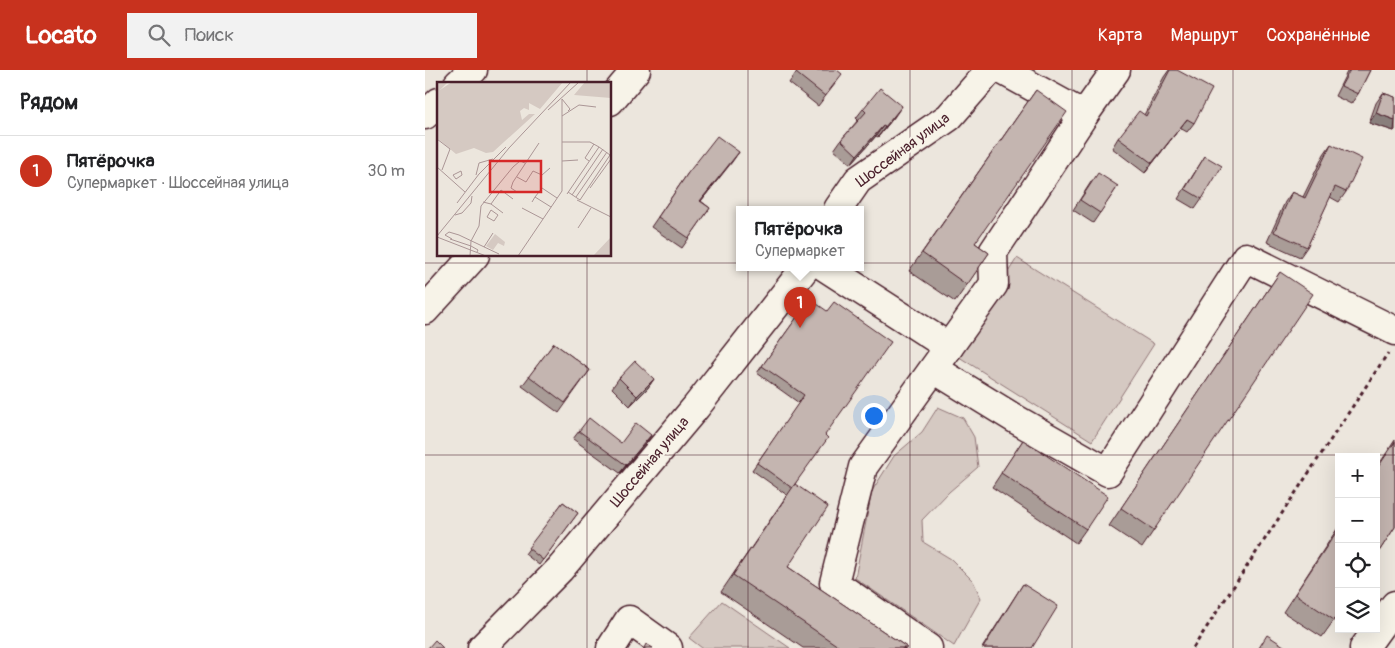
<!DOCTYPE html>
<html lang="ru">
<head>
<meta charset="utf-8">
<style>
  :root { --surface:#fff; --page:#f2f2f2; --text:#202124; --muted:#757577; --line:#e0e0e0; --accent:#c8321e }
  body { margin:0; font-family:Pangolin,sans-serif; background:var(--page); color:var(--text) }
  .controls { position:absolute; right:15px; bottom:15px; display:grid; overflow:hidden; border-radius:0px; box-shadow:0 5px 20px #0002 }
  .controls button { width:45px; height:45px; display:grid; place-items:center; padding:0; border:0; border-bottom:1px solid var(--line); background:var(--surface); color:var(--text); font:25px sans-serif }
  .you { position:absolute; left:448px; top:345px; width:18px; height:18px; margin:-12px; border:4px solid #fff; border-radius:50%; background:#1a73e8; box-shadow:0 0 0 8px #1a73e833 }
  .badge { display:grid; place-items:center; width:32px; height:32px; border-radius:50%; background:var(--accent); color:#fff; font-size:16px; font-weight:700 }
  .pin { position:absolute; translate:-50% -41px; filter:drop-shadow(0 1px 2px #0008) }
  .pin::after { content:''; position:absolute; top:26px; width:18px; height:15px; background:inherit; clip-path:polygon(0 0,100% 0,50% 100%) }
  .popup { position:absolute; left:311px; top:136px; width:128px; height:65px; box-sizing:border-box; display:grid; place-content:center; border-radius:0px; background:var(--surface); filter:drop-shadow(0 1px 4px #0005); font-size:16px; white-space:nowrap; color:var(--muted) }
  .popup b { font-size:19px; color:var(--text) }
  .popup::after { content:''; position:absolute; left:50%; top:100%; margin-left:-10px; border:10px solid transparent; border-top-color:var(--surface) }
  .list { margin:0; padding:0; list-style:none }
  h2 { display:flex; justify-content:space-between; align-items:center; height:65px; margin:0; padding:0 20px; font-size:21px }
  h2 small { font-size:16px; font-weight:400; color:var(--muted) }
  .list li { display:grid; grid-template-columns:32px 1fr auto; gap:15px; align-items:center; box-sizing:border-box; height:70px; padding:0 20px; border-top:1px solid var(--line) }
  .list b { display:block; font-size:19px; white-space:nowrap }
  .list p { margin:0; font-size:16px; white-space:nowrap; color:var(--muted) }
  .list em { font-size:16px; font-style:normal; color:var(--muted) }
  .icon { flex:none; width:28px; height:28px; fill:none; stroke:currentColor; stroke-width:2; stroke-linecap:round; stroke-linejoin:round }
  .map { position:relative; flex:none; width:970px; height:578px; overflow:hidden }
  header { display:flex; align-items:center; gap:30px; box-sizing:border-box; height:70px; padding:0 25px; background:var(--accent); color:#fff }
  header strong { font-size:24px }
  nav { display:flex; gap:28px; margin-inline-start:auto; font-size:18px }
  .search { width:350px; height:45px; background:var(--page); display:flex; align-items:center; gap:12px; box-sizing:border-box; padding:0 18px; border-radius:0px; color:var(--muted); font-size:19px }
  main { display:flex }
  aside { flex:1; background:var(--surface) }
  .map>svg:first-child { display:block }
</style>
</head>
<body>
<header>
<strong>Locato</strong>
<div class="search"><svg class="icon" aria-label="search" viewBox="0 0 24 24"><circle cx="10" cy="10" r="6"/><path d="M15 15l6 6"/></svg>Поиск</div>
<nav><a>Карта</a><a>Маршрут</a><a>Сохранённые</a></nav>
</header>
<main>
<aside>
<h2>Рядом<small></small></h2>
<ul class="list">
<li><span class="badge">1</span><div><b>Пятёрочка</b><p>Супермаркет · Шоссейная улица</p></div><em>30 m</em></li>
</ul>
</aside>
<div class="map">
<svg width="970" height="578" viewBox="0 0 970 578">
  <rect width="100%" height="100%" fill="#ece6dd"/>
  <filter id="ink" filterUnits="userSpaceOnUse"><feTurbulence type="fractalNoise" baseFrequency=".02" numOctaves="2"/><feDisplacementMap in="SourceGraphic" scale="10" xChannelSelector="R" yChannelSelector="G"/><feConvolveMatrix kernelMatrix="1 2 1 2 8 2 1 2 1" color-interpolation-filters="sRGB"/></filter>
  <g filter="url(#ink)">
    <!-- green -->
    <g fill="#d5c9c2" stroke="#907476">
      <path d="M592,188L729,274L667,371L531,285Z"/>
      <path d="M513,337L538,348L549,367L553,397L524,422L497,450L498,472L526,489L548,511L556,528L529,576L430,508L447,421L469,386L497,362Z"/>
      <path d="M297,531L365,578H277L264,568Z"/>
    </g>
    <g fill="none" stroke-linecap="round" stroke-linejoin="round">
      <defs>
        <g id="minor">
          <path d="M577,0L659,45"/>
          <path d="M413,139L433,110L524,47L565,0"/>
          <path d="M400,197L524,277"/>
          <path d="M509,299L592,350L683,402L821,187L970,261"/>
          <path d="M57,578L135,499L271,337L381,197"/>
          <path d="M186,578L204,550L243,578"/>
          <path d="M503,578L409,513L438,397L569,214L568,182L659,45L691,0"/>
          <path d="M939,578L970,535"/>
        </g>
        <g id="highway">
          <path d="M33,14L48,0"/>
          <path d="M185,31L211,0"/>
          <path d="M0,45L14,32"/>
          <path d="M0,240L50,185"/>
        </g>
      </defs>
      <!-- minor casing -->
      <use href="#minor" stroke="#4a1f2b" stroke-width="31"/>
      <!-- highway casing -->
      <use href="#highway" stroke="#4a1f2b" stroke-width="31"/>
      <!-- path -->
      <path stroke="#4a1f2b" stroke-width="3" stroke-dasharray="4 4" stroke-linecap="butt" d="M768,578L963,283"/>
      <!-- minor -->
      <use href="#minor" stroke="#f7f3e8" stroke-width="28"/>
      <!-- highway -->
      <use href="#highway" stroke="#f7f3e8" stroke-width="28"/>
    </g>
    <!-- wall -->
    <g fill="#a99c97" stroke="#4a1f2b">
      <path d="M373,0L410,14L393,36L364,13Z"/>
      <path d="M744,0H752L769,53L762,62L755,58L720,103L687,78L693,68L719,45L739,7Z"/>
      <path d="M923,0H945L933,24L926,34L910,26Z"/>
      <path d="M611,20L550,173L564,183L530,232L484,201Z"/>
      <path d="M958,23L970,27V60L969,61L944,53L951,33Z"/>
      <path d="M438,39L470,46L453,67L451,66L426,94L409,80L416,70L433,50L431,48Z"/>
      <path d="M906,74L921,122L914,132L905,127L882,177L875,187L842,172L860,132L867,122L878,127L899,84Z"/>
      <path d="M314,82L276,131L285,138L257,178L226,157L263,103Z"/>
      <path d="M780,86L777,129L770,139L753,129Z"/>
      <path d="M666,112L693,116L668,153L648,140Z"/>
      <path d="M855,202L729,460L717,478L684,456Z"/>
      <path d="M385,229L400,365L370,414L363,497L483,578H378L296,522L362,425L327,400L374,333L332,303Z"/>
      <path d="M129,273L165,300L134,343L97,316Z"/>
      <path d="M194,308L229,309L222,319L205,336L187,318Z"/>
      <path d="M154,361L196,373L226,365L221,373L195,403L148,369Z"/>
      <path d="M598,370L661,459L651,473L567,417Z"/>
      <path d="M970,370V457L951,486V399Z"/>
      <path d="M138,432L153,443L114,495L100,484Z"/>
      <path d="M914,456V543L897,567L858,542Z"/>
      <path d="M598,514L607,578H557L589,528Z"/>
    </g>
    <!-- shaded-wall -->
    <g fill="#897f7b" stroke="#4a1f2b">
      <path d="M477,36L470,46L453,67L460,57Z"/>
      <path d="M951,43L970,50L969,61L944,53Z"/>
      <path d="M762,49L720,103L727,93Z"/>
      <path d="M458,56L451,66L426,94L432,85Z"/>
      <path d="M314,82L307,92L268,141L275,131Z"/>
      <path d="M229,309L222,319L205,336L212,326Z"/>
      <path d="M226,365L221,373L195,403L201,395Z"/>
    </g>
    <!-- building -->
    <g fill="#c4b5b0" stroke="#4a1f2b">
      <path d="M373,0H412L417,4L400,26L371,3Z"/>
      <path d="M745,0H752L787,19L769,53L762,49L727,93L693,68L714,41L721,46Z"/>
      <path d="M925,0H945L933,24L916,16Z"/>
      <path d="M455,18L477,36L460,57L458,56L432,85L416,70L441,42L438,39Z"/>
      <path d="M611,20L642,42L550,173L564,183L542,215L497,183Z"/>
      <path d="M958,23L970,27V50L951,43Z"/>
      <path d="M292,66L314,82L275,131L285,138L264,168L233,147L263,103Z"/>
      <path d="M906,74L937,89L921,122L910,117L882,177L849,162L867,122L880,128Z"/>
      <path d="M780,86L797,96L777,129L760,119Z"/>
      <path d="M673,103L693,116L675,143L655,130Z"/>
      <path d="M855,202L888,224L729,460L696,438Z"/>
      <path d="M385,229L402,241L409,232L466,272L400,365L403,368L367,418L332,393L379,325L337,296Z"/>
      <path d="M129,273L165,300L140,333L104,306Z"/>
      <path d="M210,291L229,309L212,326L194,308Z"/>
      <path d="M164,348L196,373L211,353L226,365L201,395L154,361Z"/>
      <path d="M598,370L683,426L661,459L576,403Z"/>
      <path d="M970,372V457L951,486V400Z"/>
      <path d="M370,414L403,437L363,497L483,578H416L308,505Z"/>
      <path d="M138,432L153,443L118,490L103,478Z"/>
      <path d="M914,458V543L909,550L870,524Z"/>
      <path d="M598,514L633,536L607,578H558Z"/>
      <path d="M842,565L862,578H834Z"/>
      <path d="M10,570L18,578H3Z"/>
      <path d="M221,574L228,578H219Z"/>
    </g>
  </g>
  <!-- grid -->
  <path fill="none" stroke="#4a1f2b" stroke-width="1" stroke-opacity="0.55" d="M162,0V14M323,0V578M485,0V578M647,0V578M808,0V578M162,185V578M0,193H970M0,385H970"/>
  <g text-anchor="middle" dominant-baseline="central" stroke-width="4.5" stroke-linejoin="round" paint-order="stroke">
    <!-- street labels -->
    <g font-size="15" fill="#4a1f2b" stroke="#f7f3e8">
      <text transform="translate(478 80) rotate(-37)">Шоссейная улица</text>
      <text transform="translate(225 392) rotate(-50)">Шоссейная улица</text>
    </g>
  </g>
  <!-- overview -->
  <g transform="translate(12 12)">
    <rect width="174" height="174" fill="#ece6dd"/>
    <path d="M0,0H11L3,8L15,0H126L103,27L92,21V28L87,26L83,29L85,38L92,32H98L56,70L49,71L37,66L19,72L0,56ZM148,0H174V16L137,13ZM58,152L68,160L67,164L61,161L56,168L49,164ZM174,155V174H156L157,173Z" fill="#d5c9c2"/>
    <path fill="none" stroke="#ab9696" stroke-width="1" d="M125,17L133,27L131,29M111,28L142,0M125,34L142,23L159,25M0,57L13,67L5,88M125,60H153L162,65M125,79L141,78M152,79L148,76L157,62M0,85L28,110M24,89L25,93L19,97L16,93ZM39,93L42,81L56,77M80,95L89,100L96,89L105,93L113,86M153,106L174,77M80,110L74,106L76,100L102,61M130,112L162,65L173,73L143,118L131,110M135,113L166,67M98,115L105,106L120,116M139,115L170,70M140,118L174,135M46,120L54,122L66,131M95,120L98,115L114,125M20,121L42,92L69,65M54,122L64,108L76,117M85,126L106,137M54,128L61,133L57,139L50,135ZM18,133L25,131L34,121L35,114M141,146L154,126M0,154L72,66L134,0M0,155L49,174M13,157L34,164L41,168L40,170M15,157L8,153L12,150L22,153L62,172M47,165L56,151M33,174L34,159L42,144L44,124L76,85L83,79L88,81M81,174L125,109V17"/>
    <path fill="#d62828" fill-opacity="0.15" stroke="#d62828" stroke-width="2.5" d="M53,79H104V110H53Z"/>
    <rect width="174" height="174" fill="none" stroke="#4a1f2b" stroke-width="2.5"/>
  </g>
</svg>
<div class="controls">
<button>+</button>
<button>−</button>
<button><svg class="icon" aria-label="locate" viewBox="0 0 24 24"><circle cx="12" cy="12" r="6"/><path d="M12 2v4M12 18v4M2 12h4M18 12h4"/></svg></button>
<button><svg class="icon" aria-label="layers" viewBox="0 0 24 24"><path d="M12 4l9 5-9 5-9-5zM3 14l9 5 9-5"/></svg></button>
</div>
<div class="you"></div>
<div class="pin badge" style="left:375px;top:258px">1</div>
<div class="popup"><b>Пятёрочка</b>Супермаркет</div>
</div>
</main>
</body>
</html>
